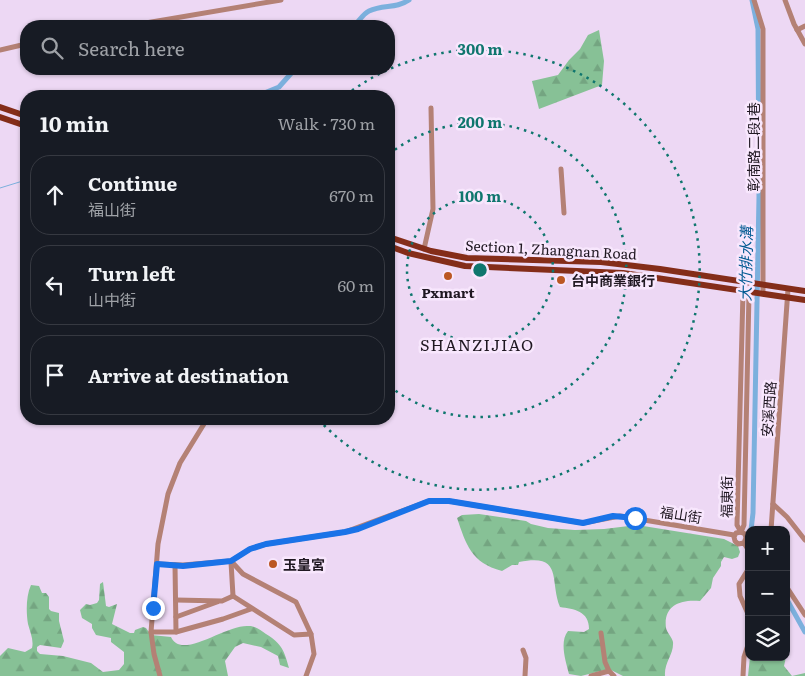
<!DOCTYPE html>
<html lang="en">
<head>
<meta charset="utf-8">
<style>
  :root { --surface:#171b24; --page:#242831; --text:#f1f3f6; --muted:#9ea1a6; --line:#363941 }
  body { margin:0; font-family:Literata,"Noto Sans TC",serif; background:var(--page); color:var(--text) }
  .controls { position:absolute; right:15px; bottom:15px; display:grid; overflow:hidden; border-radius:10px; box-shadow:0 1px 4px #0004 }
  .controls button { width:45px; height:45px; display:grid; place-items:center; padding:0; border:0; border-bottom:1px solid var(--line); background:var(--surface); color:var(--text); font:25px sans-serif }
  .stop { position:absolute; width:15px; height:15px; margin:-11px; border:4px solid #1a73e8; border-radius:50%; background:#fff }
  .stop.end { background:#1a73e8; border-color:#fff; box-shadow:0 1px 5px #0008 }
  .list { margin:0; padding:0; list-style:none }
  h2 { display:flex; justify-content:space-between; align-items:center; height:65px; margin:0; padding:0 20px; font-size:21px }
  h2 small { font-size:16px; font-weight:400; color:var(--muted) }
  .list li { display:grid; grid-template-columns:32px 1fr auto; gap:15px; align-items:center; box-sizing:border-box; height:80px; margin:0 10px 10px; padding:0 10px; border:1px solid var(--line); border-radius:20px }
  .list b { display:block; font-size:19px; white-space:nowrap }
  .list p { margin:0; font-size:16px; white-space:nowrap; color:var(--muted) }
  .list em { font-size:16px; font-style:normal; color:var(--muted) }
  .icon { flex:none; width:28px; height:28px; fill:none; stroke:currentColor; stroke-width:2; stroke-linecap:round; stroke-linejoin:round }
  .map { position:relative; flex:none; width:805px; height:676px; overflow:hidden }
  .search { position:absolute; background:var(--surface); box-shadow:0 1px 4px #0004; left:20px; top:20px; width:375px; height:55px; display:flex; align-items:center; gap:12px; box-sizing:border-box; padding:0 18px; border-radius:20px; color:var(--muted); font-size:19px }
  .panel { position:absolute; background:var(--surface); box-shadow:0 1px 4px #0004; left:20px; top:90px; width:375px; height:335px; border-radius:20px }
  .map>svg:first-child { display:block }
</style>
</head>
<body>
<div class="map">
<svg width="805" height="676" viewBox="0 0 805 676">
  <defs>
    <pattern id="forest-firs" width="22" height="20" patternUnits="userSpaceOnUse" patternTransform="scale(1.25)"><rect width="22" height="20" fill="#87c196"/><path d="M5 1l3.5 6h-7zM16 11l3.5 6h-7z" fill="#74a581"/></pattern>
  </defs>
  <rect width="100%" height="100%" fill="#edd8f4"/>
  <!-- forest -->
  <g fill="url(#forest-firs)">
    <path d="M599,30L604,61L602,85L539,109L532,81L558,75L569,60L580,49L588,35Z"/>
    <path d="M479,514L526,521L531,524L548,528L575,530L604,529L637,525L724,539L738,546L740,552L738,557L732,559L724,557L721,562V566L713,578L711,588L700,601C681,599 663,605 666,628C667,633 672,637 673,642C674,655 664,662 665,676H623L609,669L581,676L569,674C566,662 559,642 568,631L584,632L589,629C589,611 574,609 560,607C549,580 564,553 519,562L518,565H512L502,571C471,563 466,544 457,518L462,515Z"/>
    <path d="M103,582L106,606L109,607L117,604L112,624L130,633H134L135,630L143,627L146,628L151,635L171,637C172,639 173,641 176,643C191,653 229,624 249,626C256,626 261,631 266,634C282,644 284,650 289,668L280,665L278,656L261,647L243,643L235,647L225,661L228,676H0V656L8,648L25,652L32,648C34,640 30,632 28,624C26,612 26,596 31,585L39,586L42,593H46L49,597V609L51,611L59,613V621L64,641L61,648L40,645L37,647V651L40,654L63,656L91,663L103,672L119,670L124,664V652L111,642V638L96,635L92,628V624L82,618L80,610L86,604L90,605L97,603L99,600L100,584Z"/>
    <path d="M750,657H786L784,666L792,676L805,673V676H748Z"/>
  </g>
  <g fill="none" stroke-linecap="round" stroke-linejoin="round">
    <!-- stream -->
    <path stroke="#7cb0dd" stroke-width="1" d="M0,188L26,180"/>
    <!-- canal -->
    <g stroke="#7cb0dd" stroke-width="5">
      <path d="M354,26C359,21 363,14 369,11C383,4 396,9 409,0"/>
      <path d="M257,96L279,87L295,69"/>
      <path d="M751,530L753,513L759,197L758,29L752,0"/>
      <path d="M786,598L805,632"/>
    </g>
    <!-- minor -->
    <g stroke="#b48175" stroke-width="5">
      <path d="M754,0L763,29V294"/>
      <path d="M785,0L794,24L805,44"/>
      <path d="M128,26L281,0"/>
      <path d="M797,30L805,26"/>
      <path d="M0,50L26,44"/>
      <path d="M561,169L564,213"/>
      <path d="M424,249L433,209L431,108"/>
      <path d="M773,504L787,517L805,540"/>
      <path d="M771,530L788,289"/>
      <path d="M741,532L737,525L743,292"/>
      <path d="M741,532L744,525L749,293"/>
      <path d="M744,543L738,544L735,541L734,537L736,533L741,532L745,534L746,538L744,543L749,551"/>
      <path d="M231,561L243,574L296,602L311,634L314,654L306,676"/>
      <path d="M231,562L233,596"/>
      <path d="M157,564L183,565L231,561L250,549L266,544L345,532L429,501H449L583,523L620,516L734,535"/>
      <path d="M175,565L176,632"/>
      <path d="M749,568L739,584L740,596L749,616"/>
      <path d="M786,586L805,615"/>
      <path d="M233,596L294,635L311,634"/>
      <path d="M176,600L222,601L233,596"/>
      <path d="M176,617L217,602"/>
      <path d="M151,632H176L223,619L251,609"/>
      <path d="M601,633L605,662L609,671"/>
      <path d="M523,650L526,658L525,676"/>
      <path d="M160,676L154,654L151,632L158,544L168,494L180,463L207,419"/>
      <path d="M591,676L609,671L614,676"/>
      <path d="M743,676L744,657L749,642"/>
    </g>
    <!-- major -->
    <g stroke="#842d19" stroke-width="6">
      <path d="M0,107L26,116"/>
      <path d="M0,117L26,126"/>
      <path d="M389,237L431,251L467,258L601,262L660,269L805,291"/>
      <path d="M389,246L408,253L465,266L623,273L805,300"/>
    </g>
  </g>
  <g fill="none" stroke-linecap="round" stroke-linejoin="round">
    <!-- route -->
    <path stroke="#1a73e8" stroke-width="6" d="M153,608L157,564L183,566L231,561L250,549L266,544L345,532L358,529L429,501H449L583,523L613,516L635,518"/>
  </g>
  <!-- distance rings -->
  <g fill="none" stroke="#0f766e" stroke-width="2.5" stroke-dasharray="2.5 5">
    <circle cx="480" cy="270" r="73"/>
    <path d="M389 154A147 147 0 1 1 389 386"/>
    <path d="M346 95A220 220 0 1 1 319 420"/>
  </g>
  <!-- markers -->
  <g fill="#bb5723" stroke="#f8e7fd" stroke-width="2">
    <circle cx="448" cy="276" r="5"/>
    <circle cx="561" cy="280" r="5"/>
    <circle cx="273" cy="564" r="5"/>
  </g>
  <g text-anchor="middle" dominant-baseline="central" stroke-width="5" stroke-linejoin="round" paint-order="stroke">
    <!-- street labels -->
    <g font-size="14" fill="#201822" stroke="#f8e7fd">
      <text transform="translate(753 147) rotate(-90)">彰南路二段1巷</text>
      <text transform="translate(551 249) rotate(3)">Section 1, Zhangnan Road</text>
      <text transform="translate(768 409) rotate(-86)">安溪西路</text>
      <text transform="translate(726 497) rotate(-89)">福東街</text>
      <text transform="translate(681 514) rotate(9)">福山街</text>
    </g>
    <!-- poi labels -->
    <g font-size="14" font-weight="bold" fill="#201822" stroke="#f8e7fd" text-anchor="start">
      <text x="571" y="280">台中商業銀行</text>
      <text x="448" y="292" text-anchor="middle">Pxmart</text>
      <text x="283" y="564">玉皇宮</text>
    </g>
    <!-- water labels -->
    <g font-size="15" font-style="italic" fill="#015a92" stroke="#f8e7fd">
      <text transform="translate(745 264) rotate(-89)">大竹排水溝</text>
    </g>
    <!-- quarter labels -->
    <g font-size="16" letter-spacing="1" fill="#201822" stroke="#f8e7fd">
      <text x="477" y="344">SHANZIJIAO</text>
    </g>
  </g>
  <circle cx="480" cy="270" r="8" fill="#0f766e" stroke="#f8e7fd" stroke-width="2.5"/>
  <g font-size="15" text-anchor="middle" font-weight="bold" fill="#0f766e" stroke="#f8e7fd" stroke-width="5" stroke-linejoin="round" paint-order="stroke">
    <text x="480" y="55">300 m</text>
    <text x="480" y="128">200 m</text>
    <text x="480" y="202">100 m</text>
  </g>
</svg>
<div class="controls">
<button>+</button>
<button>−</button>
<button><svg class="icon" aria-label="layers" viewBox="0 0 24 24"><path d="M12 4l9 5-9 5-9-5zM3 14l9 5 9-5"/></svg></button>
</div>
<div class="stop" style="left:635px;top:518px"></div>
<div class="stop end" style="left:153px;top:608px"></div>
<div class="search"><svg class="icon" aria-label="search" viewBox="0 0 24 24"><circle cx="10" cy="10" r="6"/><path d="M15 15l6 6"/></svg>Search here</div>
<section class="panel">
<h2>10 min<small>Walk · 730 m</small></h2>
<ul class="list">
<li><svg class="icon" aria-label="ahead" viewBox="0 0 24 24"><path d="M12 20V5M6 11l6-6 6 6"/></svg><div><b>Continue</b><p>福山街</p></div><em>670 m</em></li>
<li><svg class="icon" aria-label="left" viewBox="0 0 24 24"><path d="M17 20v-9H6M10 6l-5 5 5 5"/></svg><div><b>Turn left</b><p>山中街</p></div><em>60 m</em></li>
<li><svg class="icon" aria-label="arrive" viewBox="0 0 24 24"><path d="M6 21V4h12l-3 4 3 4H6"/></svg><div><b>Arrive at destination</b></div></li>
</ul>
</section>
</div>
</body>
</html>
